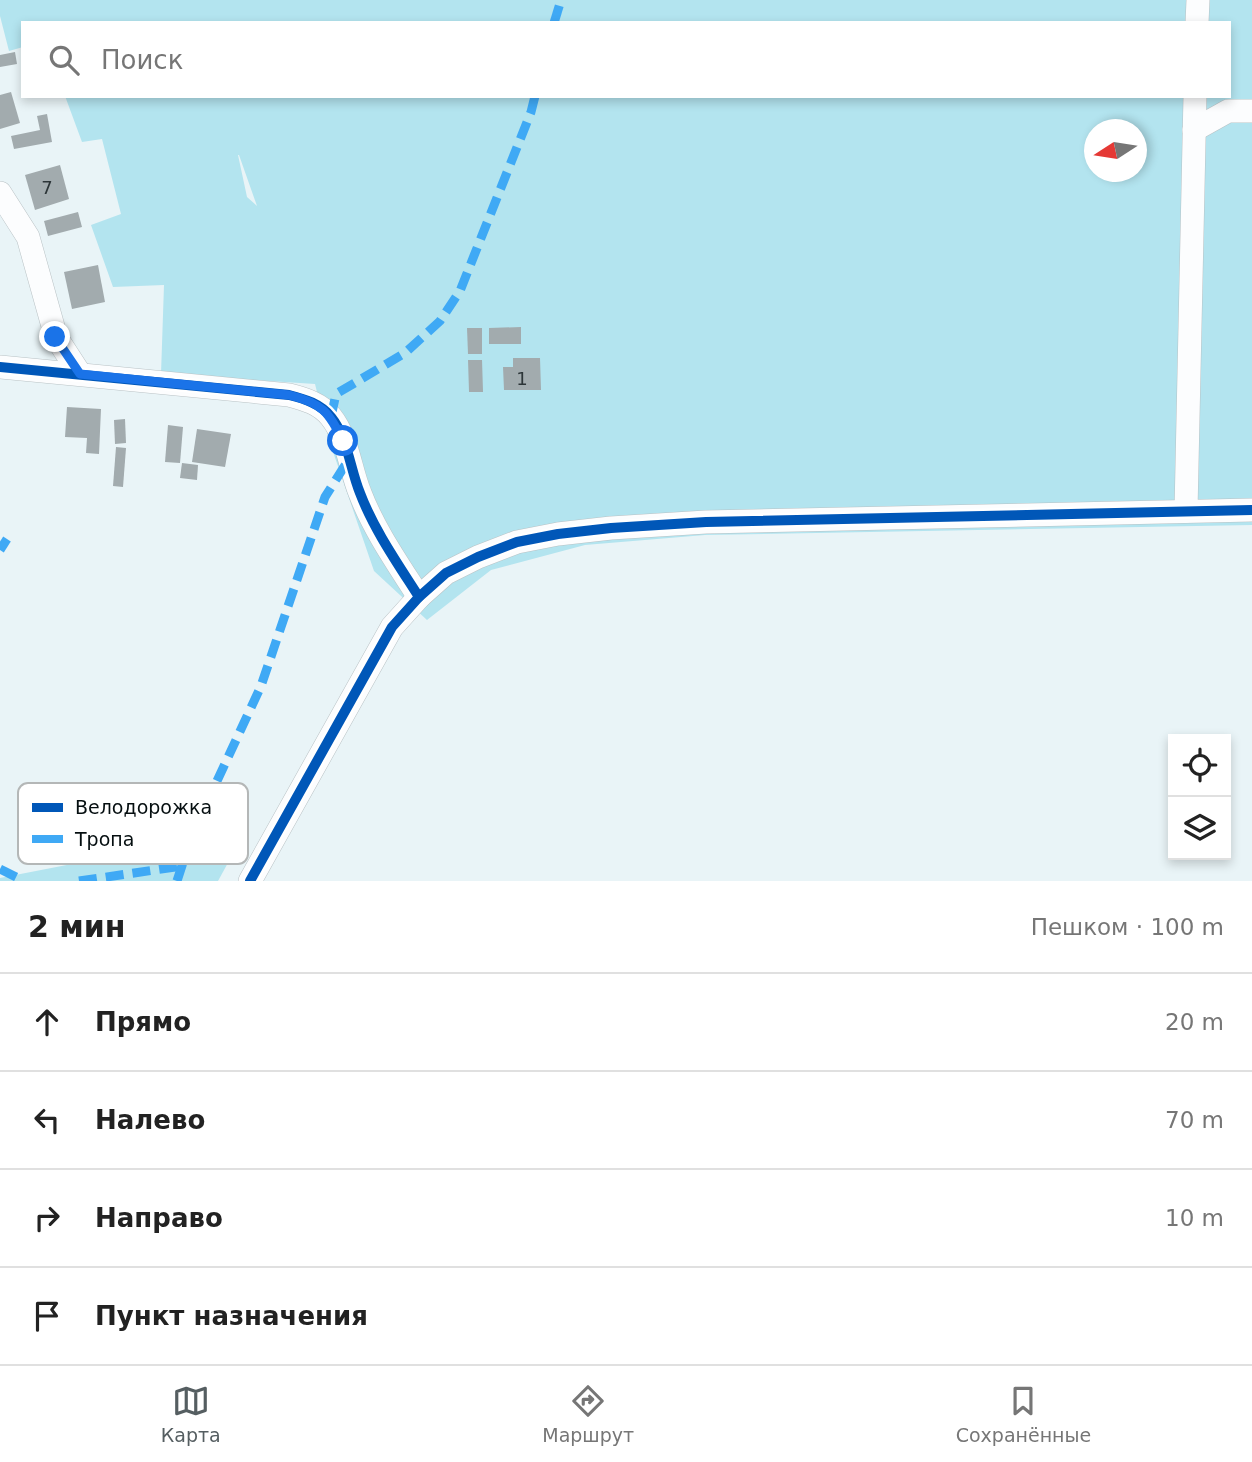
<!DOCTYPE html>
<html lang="ru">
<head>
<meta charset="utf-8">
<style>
  :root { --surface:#fff; --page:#f6f6f6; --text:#222; --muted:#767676; --line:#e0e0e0; --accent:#555e61 }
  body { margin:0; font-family:"DejaVu Sans",sans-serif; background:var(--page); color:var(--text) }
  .controls { position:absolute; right:21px; bottom:21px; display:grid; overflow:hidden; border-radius:0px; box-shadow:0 4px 10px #0003 }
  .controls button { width:63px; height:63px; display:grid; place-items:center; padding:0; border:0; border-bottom:2px solid var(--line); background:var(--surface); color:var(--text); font:35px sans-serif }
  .compass { position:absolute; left:1084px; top:119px; width:63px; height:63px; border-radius:50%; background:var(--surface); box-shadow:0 4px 10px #0003; rotate:258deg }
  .stop { position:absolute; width:21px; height:21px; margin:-16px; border:5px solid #1a73e8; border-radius:50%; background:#fff }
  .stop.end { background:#1a73e8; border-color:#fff; box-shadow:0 2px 7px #0008 }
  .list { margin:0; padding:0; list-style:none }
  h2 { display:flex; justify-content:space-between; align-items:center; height:91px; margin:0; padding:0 28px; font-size:30px }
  h2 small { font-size:23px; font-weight:400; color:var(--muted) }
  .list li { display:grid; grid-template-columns:46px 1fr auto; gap:21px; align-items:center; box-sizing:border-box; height:98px; padding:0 28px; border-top:2px solid var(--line) }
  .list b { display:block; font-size:26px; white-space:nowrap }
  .list em { font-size:23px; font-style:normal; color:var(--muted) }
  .icon { flex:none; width:38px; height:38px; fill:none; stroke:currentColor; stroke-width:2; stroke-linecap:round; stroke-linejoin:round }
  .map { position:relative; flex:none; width:1252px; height:881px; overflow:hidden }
  .search { position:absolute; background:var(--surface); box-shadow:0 4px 10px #0003; left:21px; right:21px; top:21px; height:77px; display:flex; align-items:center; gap:18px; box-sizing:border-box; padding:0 24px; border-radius:0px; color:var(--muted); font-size:26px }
  .sheet { height:483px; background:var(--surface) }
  nav { display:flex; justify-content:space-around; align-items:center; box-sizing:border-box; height:98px; border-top:2px solid var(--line); background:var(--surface); font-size:19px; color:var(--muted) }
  nav a { display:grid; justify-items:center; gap:4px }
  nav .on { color:var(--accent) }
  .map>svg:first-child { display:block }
</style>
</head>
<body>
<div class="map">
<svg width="1252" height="881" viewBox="0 0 1252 881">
  <rect width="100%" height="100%" fill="#e9f4f7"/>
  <!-- green -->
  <g fill="#b3e4ef" fill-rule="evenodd">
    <path d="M0,0H1252V525L705,535L585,545L491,570L427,620L374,571L329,440L315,384L161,374L164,285L113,287L91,225L121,214L102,139L82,142L65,96H1229V23H23V47L9,51L0,16ZM1094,130H1136V172H1094ZM238,155H239L257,206L247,197Z"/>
    <path d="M200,839L235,850L218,881H0V878Z"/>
  </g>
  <!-- building -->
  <g fill="#a2abae">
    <path d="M15,52L17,64L0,67V55Z"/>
    <path d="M11,92L20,123L0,129V95Z"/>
    <path d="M47,114L52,142L14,149L11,136L40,130L37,116Z"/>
    <path d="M60,165L69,199L35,210L25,175Z"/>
    <path d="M78,212L82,227L48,236L44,221Z"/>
    <path d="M98,265L105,302L72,309L64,272Z"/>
    <path d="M521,327V344H489V328Z"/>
    <path d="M467,328H482V354H468Z"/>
    <path d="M513,358H540L541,390H504L503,367H513Z"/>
    <path d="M468,360H482L483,392H469Z"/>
    <path d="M67,407L101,409L99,454L86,453L87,438L65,437Z"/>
    <path d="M125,419L126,443L115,444L114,420Z"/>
    <path d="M168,425L183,427L180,463L165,462Z"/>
    <path d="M197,429L231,434L225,467L192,462Z"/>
    <path d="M116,447L126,448L123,487L113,486Z"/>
    <path d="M182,463L198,465L197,480L180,478Z"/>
  </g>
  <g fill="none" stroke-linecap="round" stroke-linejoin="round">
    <defs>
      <g id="minor">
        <path d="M1197,23L1198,0"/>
        <path d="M1194,130L1228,111H1252"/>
        <path d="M0,193L28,237L56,337L80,374"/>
        <path d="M0,367L289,395C305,399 321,404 331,417C348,438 350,469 360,493C374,530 398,564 419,597"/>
        <path d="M1186,511L1195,96"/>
        <path d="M250,881L392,627L419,597L446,573L478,557L517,542L558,534L611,528L706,522L1252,510"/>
      </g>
    </defs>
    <!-- minor casing -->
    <use href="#minor" stroke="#b9c2c5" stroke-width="24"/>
    <!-- minor -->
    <use href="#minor" stroke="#fcfdfe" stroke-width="23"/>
    <!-- quiet -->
    <g stroke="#3fa9f5" stroke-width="9" stroke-dasharray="18 9" stroke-linecap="butt">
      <path d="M554,23L561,0"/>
      <path d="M331,417L336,394L405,353L440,321L460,291L531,112L535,96"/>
      <path d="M0,550L7,539"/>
      <path d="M0,869L24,881"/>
      <path d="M79,881L182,866"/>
      <path d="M177,881L192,835L261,686L325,497L349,459"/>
    </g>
    <defs>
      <g id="cycleway">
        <path d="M0,367L289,395C305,399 321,404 331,417C348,438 350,469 360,493C374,530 398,564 419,597"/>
        <path d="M250,881L392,627L419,597L446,573L478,557L517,542L558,534L611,528L706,522L1252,510"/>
      </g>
    </defs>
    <!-- cycleway casing -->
    <use href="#cycleway" stroke="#fff" stroke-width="15"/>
    <!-- cycleway -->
    <use href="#cycleway" stroke="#0057b8" stroke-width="10"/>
  </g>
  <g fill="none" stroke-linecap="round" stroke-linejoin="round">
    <!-- route -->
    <path stroke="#1a73e8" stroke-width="9" d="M55,337L80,374L289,395C322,403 329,412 343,441"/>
  </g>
  <g text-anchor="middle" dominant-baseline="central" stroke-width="5" stroke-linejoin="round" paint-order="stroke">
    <!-- number labels -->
    <g font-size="18" fill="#2c3538">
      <text x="47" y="187">7</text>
      <text x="522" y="378">1</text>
    </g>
  </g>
  <!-- legend -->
  <rect x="18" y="783" width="230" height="81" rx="10" fill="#fff" stroke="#b4b7b7" stroke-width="2"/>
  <rect x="32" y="803" width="31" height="9" fill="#0057b8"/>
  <rect x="32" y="835" width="31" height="8" fill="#3fa9f5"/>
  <g font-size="19" fill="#050e10">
    <text x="75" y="814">Велодорожка</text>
    <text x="75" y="846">Тропа</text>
  </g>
</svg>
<div class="controls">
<button><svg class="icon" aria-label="locate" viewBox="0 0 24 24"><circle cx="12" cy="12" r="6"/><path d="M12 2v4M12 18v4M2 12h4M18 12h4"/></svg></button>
<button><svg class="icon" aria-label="layers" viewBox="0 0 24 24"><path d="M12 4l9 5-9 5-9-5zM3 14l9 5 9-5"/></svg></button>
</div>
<svg class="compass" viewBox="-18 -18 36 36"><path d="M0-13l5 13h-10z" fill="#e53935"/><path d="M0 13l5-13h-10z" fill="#767676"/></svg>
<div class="stop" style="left:343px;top:441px"></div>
<div class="stop end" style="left:55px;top:337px"></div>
<div class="search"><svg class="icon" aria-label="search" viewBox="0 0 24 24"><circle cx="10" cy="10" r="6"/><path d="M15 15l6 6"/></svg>Поиск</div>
</div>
<section class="sheet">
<h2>2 мин<small>Пешком · 100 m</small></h2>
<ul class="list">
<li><svg class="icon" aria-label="ahead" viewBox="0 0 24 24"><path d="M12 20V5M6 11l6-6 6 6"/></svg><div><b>Прямо</b></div><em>20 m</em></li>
<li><svg class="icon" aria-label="left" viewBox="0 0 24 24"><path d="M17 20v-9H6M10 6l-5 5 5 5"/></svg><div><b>Налево</b></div><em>70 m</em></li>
<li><svg class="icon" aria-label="right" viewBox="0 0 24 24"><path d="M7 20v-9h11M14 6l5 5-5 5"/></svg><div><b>Направо</b></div><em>10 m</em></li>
<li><svg class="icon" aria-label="arrive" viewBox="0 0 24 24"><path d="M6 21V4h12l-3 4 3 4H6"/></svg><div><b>Пункт назначения</b></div></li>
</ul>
</section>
<nav>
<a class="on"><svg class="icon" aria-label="map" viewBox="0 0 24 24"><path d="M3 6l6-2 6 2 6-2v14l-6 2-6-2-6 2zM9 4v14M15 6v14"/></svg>Карта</a>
<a><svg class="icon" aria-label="directions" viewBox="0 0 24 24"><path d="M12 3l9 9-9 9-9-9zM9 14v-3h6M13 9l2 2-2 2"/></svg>Маршрут</a>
<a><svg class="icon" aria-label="saved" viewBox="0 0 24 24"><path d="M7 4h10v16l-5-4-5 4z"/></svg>Сохранённые</a>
</nav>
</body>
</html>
